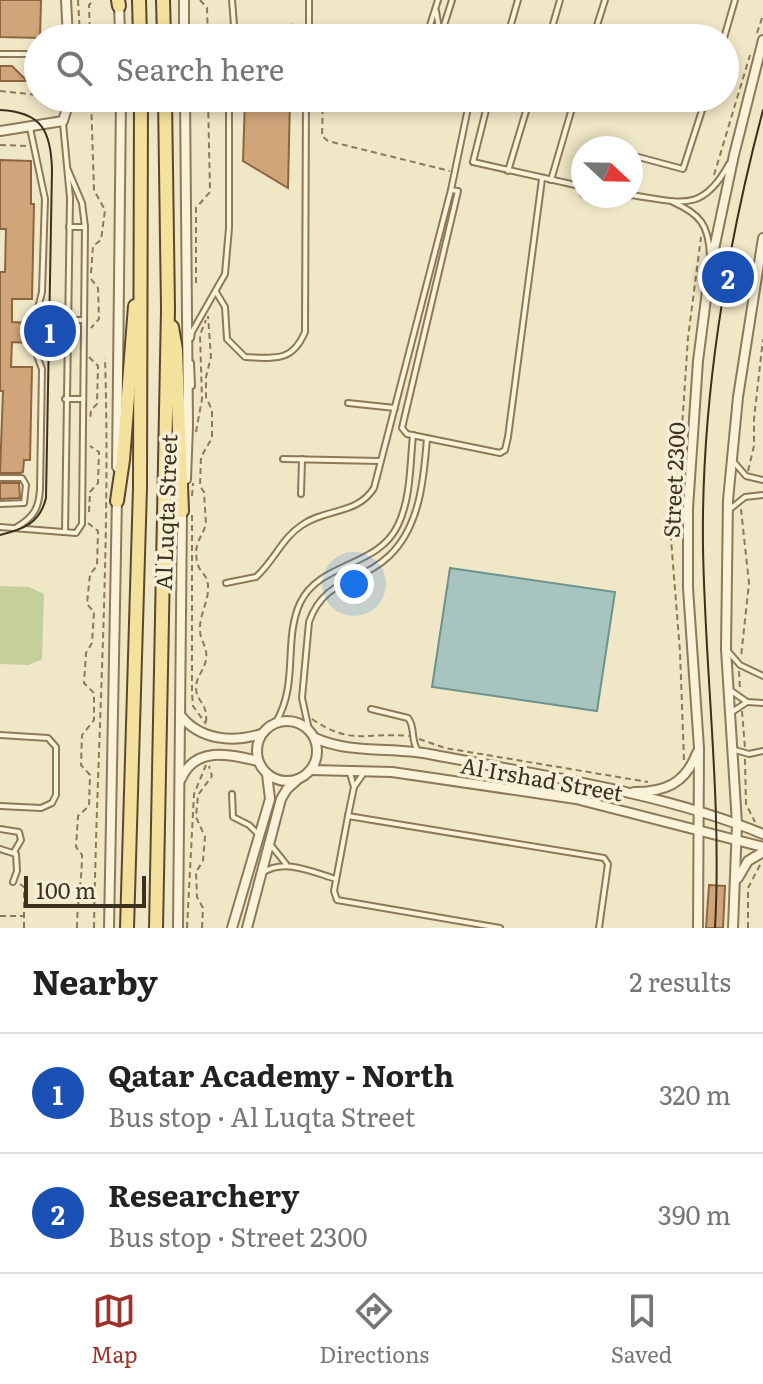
<!DOCTYPE html>
<html lang="en">
<head>
<meta charset="utf-8">
<style>
  :root { --surface:#fff; --page:#f2f2f2; --text:#222; --muted:#767676; --line:#e0e0e0; --accent:#9e3128 }
  body { margin:0; font-family:Literata,serif; background:var(--page); color:var(--text) }
  .compass { position:absolute; left:571px; top:136px; width:72px; height:72px; border-radius:50%; background:var(--surface); box-shadow:0 4px 12px #0003; rotate:112deg }
  .scale { position:absolute; left:24px; bottom:20px; width:122px; box-sizing:border-box; padding-left:8px; border:4px solid #3c301f; border-top:0; font-size:22px; line-height:28px; white-space:nowrap; color:#3c301f; -webkit-text-stroke:6px #f7f0d6; paint-order:stroke }
  .you { position:absolute; left:354px; top:584px; width:28px; height:28px; margin:-20px; border:6px solid #fff; border-radius:50%; background:#1a73e8; box-shadow:0 0 0 12px #1a73e833 }
  .badge { display:grid; place-items:center; width:52px; height:52px; border-radius:50%; background:var(--accent); color:#fff; font-size:26px; font-weight:700 }
  .pin { position:absolute; translate:-50% -50%; border:4px solid #fff; box-shadow:0 2px 8px #0006 }
  .list { margin:0; padding:0; list-style:none }
  h2 { display:flex; justify-content:space-between; align-items:center; height:104px; margin:0; padding:0 32px; font-size:34px }
  h2 small { font-size:26px; font-weight:400; color:var(--muted) }
  .list li { display:grid; grid-template-columns:52px 1fr auto; gap:24px; align-items:center; box-sizing:border-box; height:120px; padding:0 32px; border-top:2px solid var(--line) }
  .list b { display:block; font-size:30px; white-space:nowrap }
  .list p { margin:0; font-size:26px; white-space:nowrap; color:var(--muted) }
  .list em { font-size:26px; font-style:normal; color:var(--muted) }
  .icon { flex:none; width:44px; height:44px; fill:none; stroke:currentColor; stroke-width:2; stroke-linecap:round; stroke-linejoin:round }
  .map { position:relative; flex:none; width:763px; height:928px; overflow:hidden }
  .search { position:absolute; background:var(--surface); box-shadow:0 4px 12px #0003; left:24px; right:24px; top:24px; height:88px; display:flex; align-items:center; gap:20px; box-sizing:border-box; padding:0 28px; border-radius:44px; color:var(--muted); font-size:30px }
  .sheet { height:344px; background:var(--surface) }
  nav { display:flex; justify-content:space-around; align-items:center; box-sizing:border-box; height:112px; border-top:2px solid var(--line); background:var(--surface); font-size:22px; color:var(--muted) }
  nav a { display:grid; justify-items:center; gap:4px }
  nav .on { color:var(--accent) }
  .map>svg:first-child { display:block }
</style>
</head>
<body>
<div class="map">
<svg width="763" height="928" viewBox="0 0 763 928">
  <rect width="100%" height="100%" fill="#f0e7c6"/>
  <!-- green -->
  <path fill="#c4cf99" d="M0,586L29,587L44,594L42,659L29,665L0,664Z"/>
  <!-- water -->
  <path fill="#a7c4be" stroke="#6d938d" stroke-width="2" d="M450,568L615,592L597,711L432,687Z"/>
  <!-- building -->
  <g fill="#d0a57a" stroke="#8d653f" stroke-width="2">
    <path d="M0,0H41L40,38L0,37Z"/>
    <path d="M291,25V38H267Z"/>
    <path d="M32,60H38V81H31Z"/>
    <path d="M0,66H12L27,81H0Z"/>
    <path d="M245,98H290L288,188L243,161Z"/>
    <path d="M0,160L31,161V204H34L32,299H12V322L29,323L28,343L12,342L11,367H32L30,460H24L23,472L20,473H0L3,391H0V272H5L6,229H0Z"/>
    <path d="M723,252L739,255L731,302L715,300Z"/>
    <path d="M45,307L59,308L58,356H44Z"/>
    <path d="M0,483H19L20,498L0,499Z"/>
    <path d="M709,885L725,886L723,928H706Z"/>
  </g>
  <g fill="none" stroke-linecap="round" stroke-linejoin="round">
    <defs>
      <g id="service">
        <path d="M232,0L235,38"/>
        <path d="M436,11L440,34"/>
        <path d="M309,38V0"/>
        <path d="M426,38L438,0"/>
        <path d="M440,38L452,0"/>
        <path d="M507,38L518,0"/>
        <path d="M549,38L560,0"/>
        <path d="M593,38L605,0"/>
        <path d="M724,38L735,0"/>
        <path d="M0,54H38"/>
        <path d="M489,98L473,162L580,186"/>
        <path d="M63,123L70,198L65,532"/>
        <path d="M604,148H606"/>
        <path d="M631,155L683,169L706,98"/>
        <path d="M508,171L530,98"/>
        <path d="M551,180L575,98"/>
        <path d="M583,180L580,186L583,194"/>
        <path d="M451,190L458,191L402,428L407,434L500,453L505,450L508,437L542,179"/>
        <path d="M631,195C680,202 702,214 729,164"/>
        <path d="M673,202C700,214 709,225 710,256"/>
        <path d="M69,227H85"/>
        <path d="M216,292L225,307L227,339L245,357C274,358 292,363 305,332L306,98"/>
        <path d="M67,320H84"/>
        <path d="M191,338L192,332L225,274L229,228V98"/>
        <path d="M191,363L192,386"/>
        <path d="M65,399H83"/>
        <path d="M348,403L395,408"/>
        <path d="M283,459L380,461"/>
        <path d="M733,461L746,476L763,480"/>
        <path d="M0,478H22L26,485L24,503L0,504"/>
        <path d="M301,494L302,459"/>
        <path d="M730,509L745,497L763,495"/>
        <path d="M0,527L76,533L82,524L85,227L82,203L68,170"/>
        <path d="M17,527C34,517 39,508 40,489L42,369L33,345V329L42,292L45,199L30,128"/>
        <path d="M226,583L256,577C274,561 282,538 302,525C326,508 357,515 374,488L451,190L468,108L465,103L438,98"/>
        <path d="M727,650L740,665L763,676"/>
        <path d="M730,690L747,702L763,703"/>
        <path d="M371,709L408,718C416,728 410,740 418,751"/>
        <path d="M732,712L747,702"/>
        <path d="M276,722C299,683 283,641 300,603C320,561 378,568 398,525C411,498 410,464 413,435"/>
        <path d="M309,730L302,698L309,622C324,578 361,583 389,556C420,527 424,478 427,438"/>
        <path d="M0,735L48,738L56,747V795L52,803L41,808L0,806"/>
        <path d="M735,750L749,754L763,751"/>
        <path d="M349,770L354,787"/>
        <path d="M232,794L233,817L249,825L258,834"/>
        <path d="M348,816L354,787L363,774"/>
        <path d="M0,829L19,832L21,840L14,852"/>
        <path d="M270,844L286,864"/>
        <path d="M0,849L16,854L17,871L13,882"/>
        <path d="M262,873C285,858 312,872 336,879"/>
        <path d="M500,928L337,900L334,891L348,816L604,858L608,864L599,928"/>
      </g>
      <g id="minor">
        <path d="M66,0L68,38"/>
        <path d="M184,0V38"/>
        <path d="M119,1L120,38"/>
        <path d="M185,98L188,426L186,479"/>
        <path d="M0,131L63,121L70,98"/>
        <path d="M117,467L121,98"/>
        <path d="M181,716C200,740 233,743 261,734"/>
        <circle cx="287" cy="751" r="30"/>
        <path d="M315,738C350,754 392,747 429,754C537,775 662,792 763,834"/>
        <path d="M311,770L392,772L576,799L763,847"/>
        <path d="M181,779C195,746 229,754 258,761"/>
        <path d="M634,792C665,792 685,784 697,753"/>
        <path d="M738,878L748,861L763,852"/>
        <path d="M109,928L117,497"/>
        <path d="M178,928L182,509"/>
        <path d="M232,928L270,799L267,774"/>
        <path d="M247,928L281,799L287,789L297,780"/>
        <path d="M698,928L699,748L688,588V508L698,361L710,268L734,155L763,40"/>
        <path d="M733,928L737,824L726,649L728,500L738,397L763,238"/>
      </g>
      <g id="primary">
        <path d="M118,0L119,6"/>
        <path d="M139,0L140,38"/>
        <path d="M163,0L164,38"/>
        <path d="M172,327L176,350L182,511"/>
        <path d="M117,501L123,460L135,306"/>
        <path d="M127,928L140,488L141,98"/>
        <path d="M156,928L168,309L165,98"/>
      </g>
    </defs>
    <!-- service casing -->
    <use href="#service" stroke="#8d795a" stroke-width="8"/>
    <!-- minor casing -->
    <use href="#minor" stroke="#8d795a" stroke-width="12"/>
    <!-- primary casing -->
    <use href="#primary" stroke="#5a472f" stroke-width="16"/>
    <!-- path -->
    <g stroke="#8d795a" stroke-width="2" stroke-dasharray="6 4" stroke-linecap="butt">
      <path d="M78,0L80,35"/>
      <path d="M200,0L207,8L208,38"/>
      <path d="M757,33L763,15"/>
      <path d="M90,38L89,5L94,0"/>
      <path d="M0,91L38,95"/>
      <path d="M323,98L322,136L328,141L450,171"/>
      <path d="M79,101L92,102"/>
      <path d="M0,145L27,146"/>
      <path d="M714,175L750,55"/>
      <path d="M91,273L93,246L101,240L105,210L94,190L91,98"/>
      <path d="M91,279L98,288L99,319L91,328"/>
      <path d="M196,283V208L210,192L208,98"/>
      <path d="M89,357L98,366L97,404L91,410L90,421"/>
      <path d="M196,432L202,399L200,335L206,320"/>
      <path d="M748,471L754,446V419L763,339"/>
      <path d="M192,496L193,483"/>
      <path d="M741,509L749,583L741,657"/>
      <path d="M89,512L90,492L98,483L99,452L90,446"/>
      <path d="M192,515V694L193,706L206,724"/>
      <path d="M739,671L740,689"/>
      <path d="M742,711L745,748"/>
      <path d="M312,719C351,746 367,732 409,736"/>
      <path d="M206,722C208,702 196,702 196,688C196,676 205,670 206,659C208,647 200,641 200,630C199,613 212,597 207,580C206,575 199,570 198,565C192,544 202,538 206,524L204,492L200,486L201,457L212,438V410L206,397V377L211,357L208,316"/>
      <path d="M419,739L445,748L648,782"/>
      <path d="M745,759L746,804L755,822"/>
      <path d="M684,760L680,652L671,539L677,501L688,338L701,237"/>
      <path d="M20,884L24,887V928"/>
      <path d="M0,916H23"/>
      <path d="M77,928C77,902 82,881 82,855L76,847L78,816L89,806L90,775L81,765L82,735L94,720V693L84,683L86,653L92,643L94,612L87,604L90,574L97,566L98,531L88,523"/>
      <path d="M94,928C97,738 111,548 105,358"/>
      <path d="M187,928L194,794L206,765"/>
      <path d="M202,928L203,908L197,897L196,872L203,861L205,837L196,817L198,795L212,776L209,766"/>
      <path d="M748,928V888L760,865"/>
    </g>
    <!-- service -->
    <use href="#service" stroke="#faf3da" stroke-width="4"/>
    <!-- minor -->
    <use href="#minor" stroke="#faf3da" stroke-width="8"/>
    <!-- primary -->
    <use href="#primary" stroke="#f4e19d" stroke-width="12"/>
    <!-- tram -->
    <g stroke="#3c301f" stroke-width="2">
      <path d="M0,110C42,112 51,131 52,170L46,498C40,523 24,529 0,535"/>
      <path d="M715,928C722,800 705,674 703,547C701,403 726,249 763,110"/>
    </g>
  </g>
  <g text-anchor="middle" dominant-baseline="central" stroke-width="7" stroke-linejoin="round" paint-order="stroke">
    <!-- street labels -->
    <g font-size="22" fill="#3c301f" stroke="#f7f0d6">
      <text transform="translate(673 480) rotate(-87)">Street 2300</text>
      <text transform="translate(165 512) rotate(-88)">Al Luqta Street</text>
      <text transform="translate(542 778) rotate(10)">Al Irshad Street</text>
    </g>
  </g>
</svg>
<svg class="compass" viewBox="-18 -18 36 36"><path d="M0-13l5 13h-10z" fill="#e53935"/><path d="M0 13l5-13h-10z" fill="#767676"/></svg>
<div class="scale">100 m</div>
<div class="you"></div>
<div class="pin badge" style="left:50px;top:331px;background:#1a4fb4">1</div>
<div class="pin badge" style="left:728px;top:277px;background:#1a4fb4">2</div>
<div class="search"><svg class="icon" aria-label="search" viewBox="0 0 24 24"><circle cx="10" cy="10" r="6"/><path d="M15 15l6 6"/></svg>Search here</div>
</div>
<section class="sheet">
<h2>Nearby<small>2 results</small></h2>
<ul class="list">
<li><span class="badge" style="background:#1a4fb4">1</span><div><b>Qatar Academy - North</b><p>Bus stop · Al Luqta Street</p></div><em>320 m</em></li>
<li><span class="badge" style="background:#1a4fb4">2</span><div><b>Researchery</b><p>Bus stop · Street 2300</p></div><em>390 m</em></li>
</ul>
</section>
<nav>
<a class="on"><svg class="icon" aria-label="map" viewBox="0 0 24 24"><path d="M3 6l6-2 6 2 6-2v14l-6 2-6-2-6 2zM9 4v14M15 6v14"/></svg>Map</a>
<a><svg class="icon" aria-label="directions" viewBox="0 0 24 24"><path d="M12 3l9 9-9 9-9-9zM9 14v-3h6M13 9l2 2-2 2"/></svg>Directions</a>
<a><svg class="icon" aria-label="saved" viewBox="0 0 24 24"><path d="M7 4h10v16l-5-4-5 4z"/></svg>Saved</a>
</nav>
</body>
</html>
